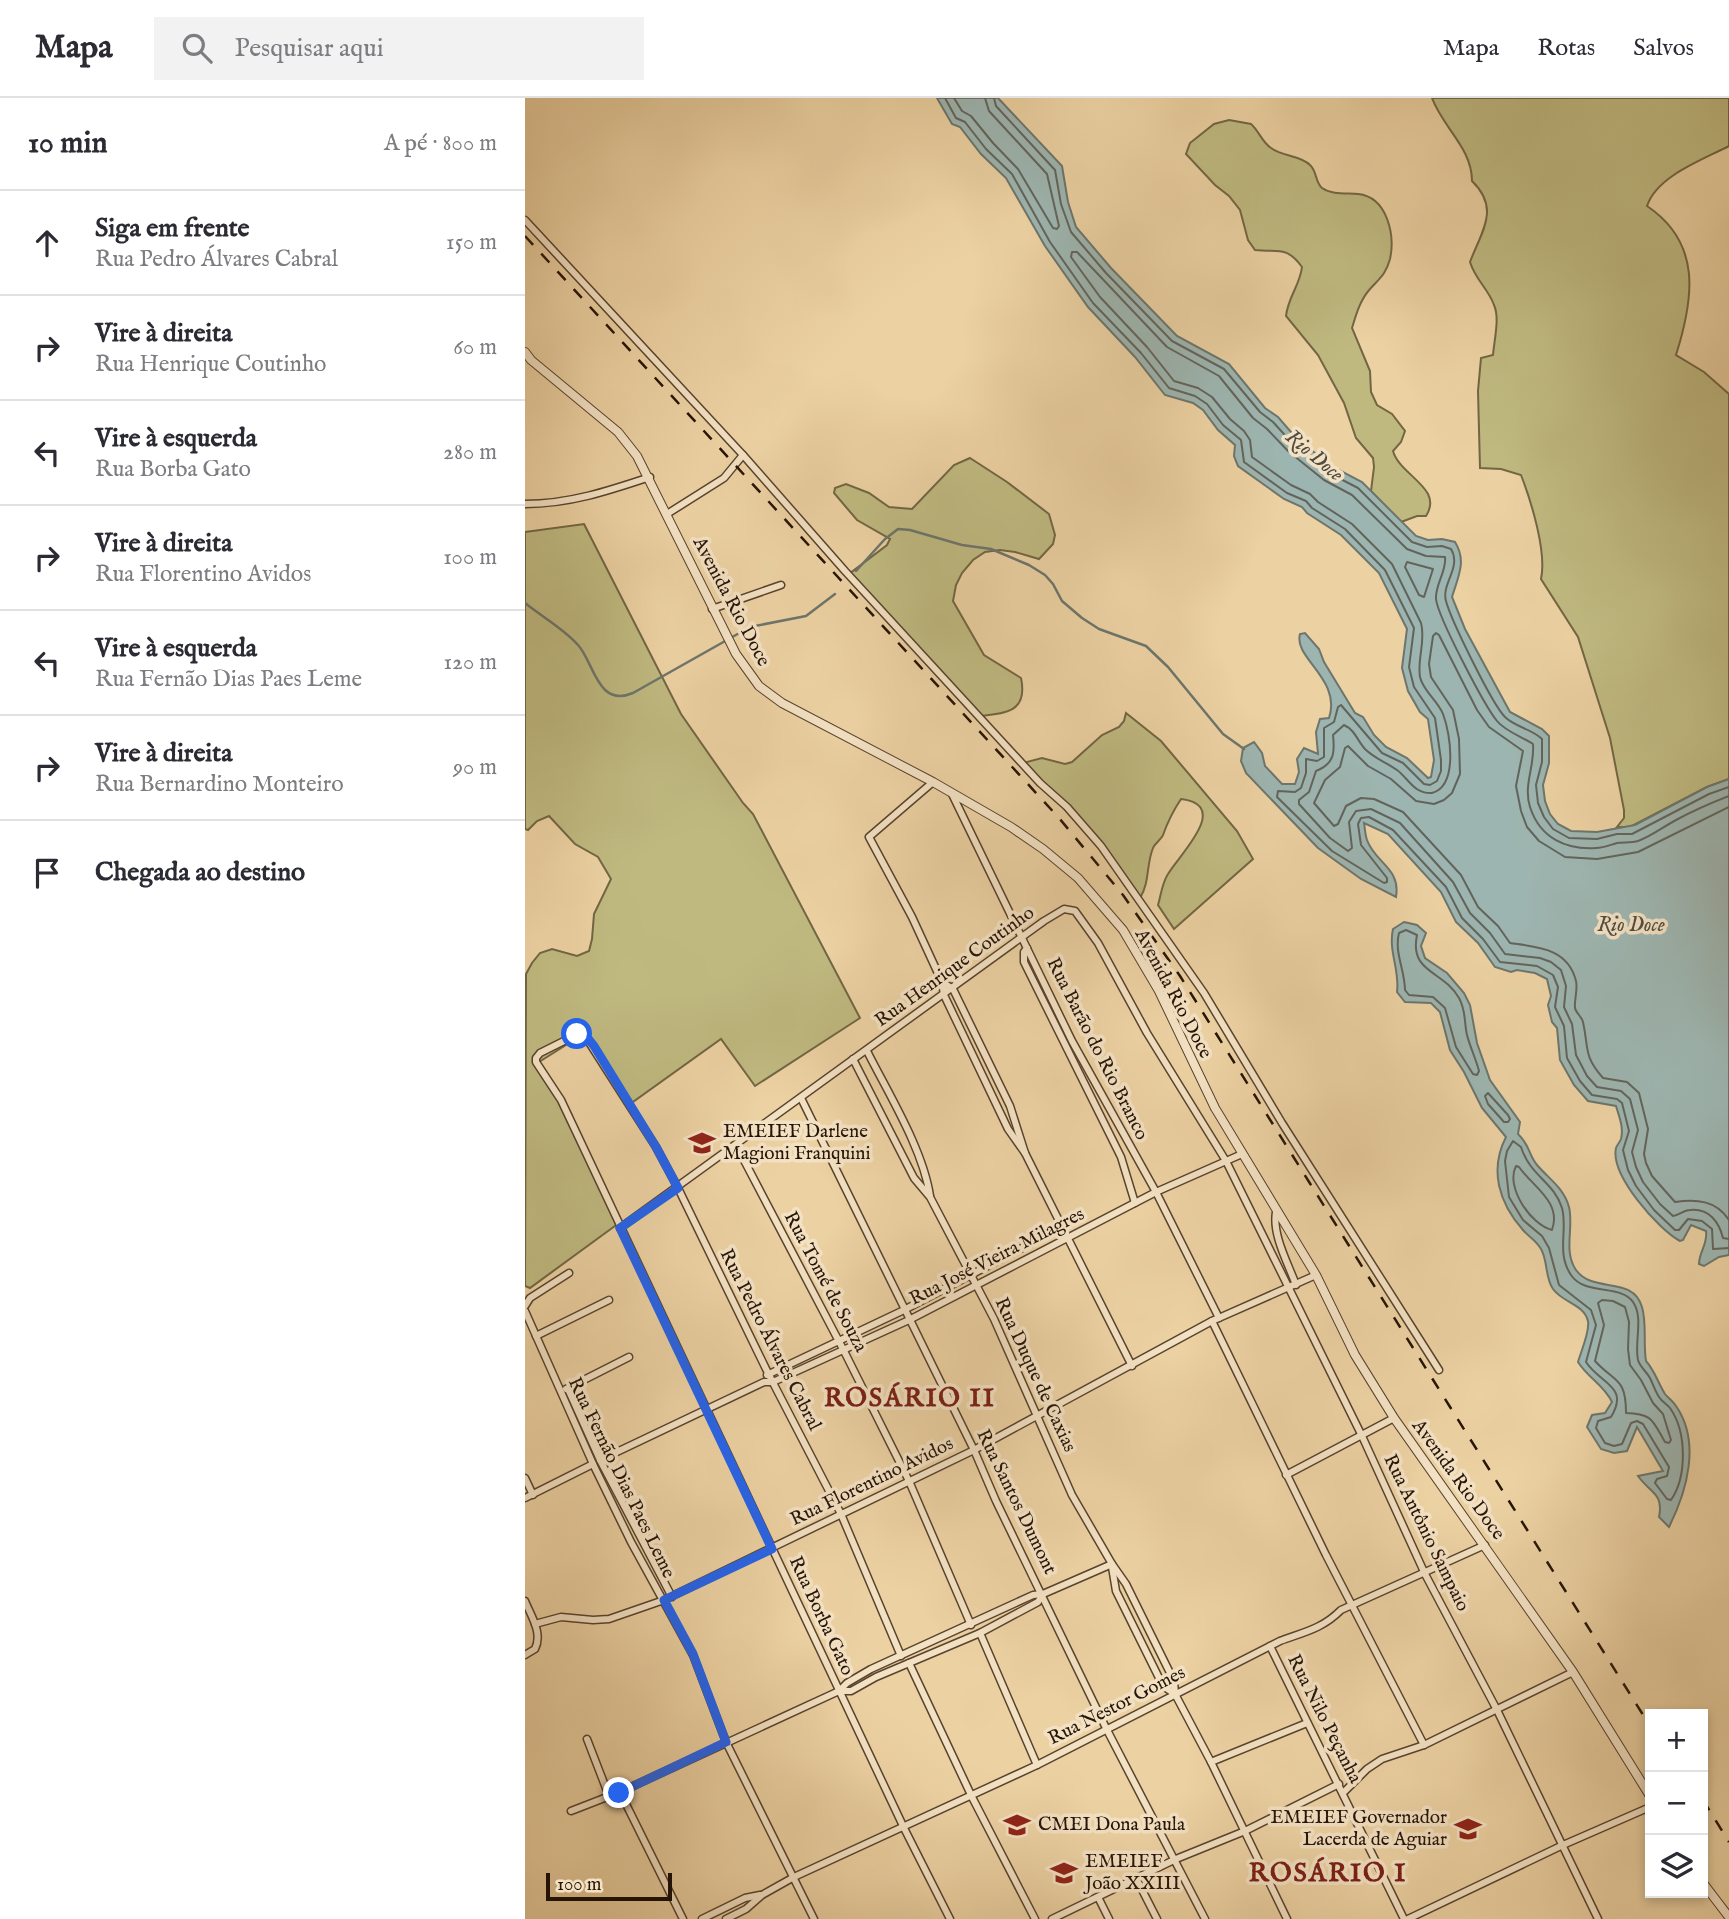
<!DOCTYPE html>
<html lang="pt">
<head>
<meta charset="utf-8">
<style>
  :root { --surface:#fff; --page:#f2f2f3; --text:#2b2b33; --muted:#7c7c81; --line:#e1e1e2 }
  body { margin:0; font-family:"IM FELL English",serif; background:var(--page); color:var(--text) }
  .controls { position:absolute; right:21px; bottom:21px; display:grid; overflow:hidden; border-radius:0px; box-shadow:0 4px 10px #0003 }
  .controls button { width:63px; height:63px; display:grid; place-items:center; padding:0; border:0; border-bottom:2px solid var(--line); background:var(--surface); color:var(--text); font:35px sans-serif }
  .scale { position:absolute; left:21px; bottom:18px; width:126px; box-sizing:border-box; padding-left:7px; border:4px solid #261407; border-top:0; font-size:19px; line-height:24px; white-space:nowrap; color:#261407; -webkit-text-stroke:5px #f3e1c3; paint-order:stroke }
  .stop { position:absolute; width:21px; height:21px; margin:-16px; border:5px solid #2563eb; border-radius:50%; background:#fff }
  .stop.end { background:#2563eb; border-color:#fff; box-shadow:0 2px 7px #0008 }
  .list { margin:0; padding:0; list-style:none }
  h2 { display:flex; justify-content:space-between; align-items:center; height:91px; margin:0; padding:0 28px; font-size:30px }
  h2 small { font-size:23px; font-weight:400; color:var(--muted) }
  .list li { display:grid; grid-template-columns:46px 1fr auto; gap:21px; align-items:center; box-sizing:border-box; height:105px; padding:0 28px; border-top:2px solid var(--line) }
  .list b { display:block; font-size:26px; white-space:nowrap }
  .list p { margin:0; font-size:23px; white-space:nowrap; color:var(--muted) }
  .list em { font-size:23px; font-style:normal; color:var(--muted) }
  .icon { flex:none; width:38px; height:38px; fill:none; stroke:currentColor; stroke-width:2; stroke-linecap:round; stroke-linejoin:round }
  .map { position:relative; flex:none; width:1204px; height:1821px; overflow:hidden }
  header { display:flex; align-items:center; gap:42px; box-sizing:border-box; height:98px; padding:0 35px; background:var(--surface); border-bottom:2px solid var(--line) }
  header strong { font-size:33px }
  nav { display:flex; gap:38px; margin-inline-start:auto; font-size:24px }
  .search { width:490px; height:63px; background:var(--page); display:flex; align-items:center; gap:18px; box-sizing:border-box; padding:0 24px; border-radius:0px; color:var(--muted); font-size:26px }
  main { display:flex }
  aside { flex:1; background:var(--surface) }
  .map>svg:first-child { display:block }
</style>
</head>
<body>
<header>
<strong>Mapa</strong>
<div class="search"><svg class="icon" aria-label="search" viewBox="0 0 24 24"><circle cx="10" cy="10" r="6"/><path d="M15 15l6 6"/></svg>Pesquisar aqui</div>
<nav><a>Mapa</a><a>Rotas</a><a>Salvos</a></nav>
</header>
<main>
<aside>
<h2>10 min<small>A pé · 800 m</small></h2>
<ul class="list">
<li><svg class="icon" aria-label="ahead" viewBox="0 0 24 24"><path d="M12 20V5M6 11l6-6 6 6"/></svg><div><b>Siga em frente</b><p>Rua Pedro Álvares Cabral</p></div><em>150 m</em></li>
<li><svg class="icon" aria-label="right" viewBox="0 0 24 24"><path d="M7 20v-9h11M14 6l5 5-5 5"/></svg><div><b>Vire à direita</b><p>Rua Henrique Coutinho</p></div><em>60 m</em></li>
<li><svg class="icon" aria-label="left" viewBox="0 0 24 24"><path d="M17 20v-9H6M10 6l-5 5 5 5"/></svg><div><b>Vire à esquerda</b><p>Rua Borba Gato</p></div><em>280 m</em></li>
<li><svg class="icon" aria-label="right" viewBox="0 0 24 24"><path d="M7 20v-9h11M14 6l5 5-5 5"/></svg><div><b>Vire à direita</b><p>Rua Florentino Avidos</p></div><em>100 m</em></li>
<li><svg class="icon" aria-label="left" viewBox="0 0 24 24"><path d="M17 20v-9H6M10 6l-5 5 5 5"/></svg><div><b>Vire à esquerda</b><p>Rua Fernão Dias Paes Leme</p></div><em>120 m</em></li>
<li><svg class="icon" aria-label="right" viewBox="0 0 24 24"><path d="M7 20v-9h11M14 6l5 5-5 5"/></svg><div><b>Vire à direita</b><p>Rua Bernardino Monteiro</p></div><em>90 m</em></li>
<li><svg class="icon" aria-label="arrive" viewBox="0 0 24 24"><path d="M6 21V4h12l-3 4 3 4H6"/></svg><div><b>Chegada ao destino</b></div></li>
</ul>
</aside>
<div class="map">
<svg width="1204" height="1821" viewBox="0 0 1204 1821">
  <rect width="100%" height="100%" fill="#ecd1a2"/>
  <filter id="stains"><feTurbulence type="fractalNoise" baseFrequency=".00286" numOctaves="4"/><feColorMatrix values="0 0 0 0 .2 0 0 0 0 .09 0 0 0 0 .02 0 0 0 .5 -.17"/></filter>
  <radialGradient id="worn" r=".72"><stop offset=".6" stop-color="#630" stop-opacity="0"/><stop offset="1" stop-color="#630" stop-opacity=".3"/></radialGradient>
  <!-- green -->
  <g fill="#bfb980" stroke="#726644" stroke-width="2">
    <path d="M907,0H1204V48C1177,62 1132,78 1122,108C1177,145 1169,200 1151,257L1179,274L1204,296V681L1182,689L1105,729H1092L1099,720V712L1085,640L1053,539L1016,481C1022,454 1006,403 996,377L976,371L955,370L953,293L956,260L968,257C969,243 975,220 969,207C963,190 951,183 945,164C956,134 976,111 947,83C947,50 918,30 907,0Z"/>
    <path d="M704,22L726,26C734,33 737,44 746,50C758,59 775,57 785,67C792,73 790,84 797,90C807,97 821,95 833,96C863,99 870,138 865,161C861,176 855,180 845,191C835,202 831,217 827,230L845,273L846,294L852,307L867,316L880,333L876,344L868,353C875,378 919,390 901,418H892L876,424L846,393L849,369L848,360L831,340L819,305L793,257L761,218C763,199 775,187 777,169C761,147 753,155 730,152L723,142L715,112L704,98L690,87L661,56L665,45L689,26Z"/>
    <path d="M445,360L482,384L524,416L530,437L528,446L514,461L490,454L475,452L460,454L448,462L437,475L431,487L428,503L459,557L496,580C503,613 482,616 454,618L324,476L362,447L365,441L332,422L309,395L310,390L321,386L344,395L364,409L387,411L429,367Z"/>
    <path d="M59,426L156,616L218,705L228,716L335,920L230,988L196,941L105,1006L57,937L14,964L94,1125L5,1190L0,1188L1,876L7,865L15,855L27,851L52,858L64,853L67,841L69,816L86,781L73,759L50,746L24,718L12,723L3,732L0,731V434Z"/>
    <path d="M601,615L636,643L712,733L728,761L649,831L633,807C636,797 637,785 643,776C654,757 707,707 656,701C648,713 643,723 638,737C636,742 630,745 628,750C621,767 625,784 615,800L572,747L498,665L517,660L540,666L547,664L577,637L594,629L599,623Z"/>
  </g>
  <!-- water -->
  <g fill="#9db5b0" stroke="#6d756c" stroke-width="2">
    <path d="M412,0H473L537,68L543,104L551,129L586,170L652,238L704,266L740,310L753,319L772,341L808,369L837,384L891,438L903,442L917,441L930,444C942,463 933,479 927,499L940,531L985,614L1017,631L1024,638V665L1018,687L1020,703L1025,716L1033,726L1046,733L1072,734L1110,727L1182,689L1204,681V1157L1194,1159L1179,1168L1174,1166C1174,1154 1183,1146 1181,1133L1166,1127L1158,1142L1155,1143C1133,1131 1085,1077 1091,1050C1092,1047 1095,1044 1096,1041C1099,1030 1094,1018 1091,1008L1063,1003L1049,987L1035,962L1032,930L1027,924L1023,907L1026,898L1022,881L1010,875L992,872L986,874L970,869L953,845L931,824L916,794L863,736L839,725C840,730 840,737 842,742C850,765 876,770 871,799L836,781L793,750L721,675L716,663L718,650L729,644L737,655L740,668L757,686H770L774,674L772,661L779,650L793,656L791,634L795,621L804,620C817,581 768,560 775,536L780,535L794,551L799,564L830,615L838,619L849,637L861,649L882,660L903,680L906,679L909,662L903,621L895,614L883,593L877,570L882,531L854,475L816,437L782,415L777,409L759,401L713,368L709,358L710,347L693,332L678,312L668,305L640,297L610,259L563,209L520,148L481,80L456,56L435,29L427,26Z"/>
    <path d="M879,824L892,827L901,835L896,848L900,860L922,875L939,895L945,907L952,945L965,982L995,1024L993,1036C1005,1047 1003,1056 1012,1067C1024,1081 1039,1090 1044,1109C1049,1130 1038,1153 1051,1172C1068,1196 1108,1177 1117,1209C1122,1226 1118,1245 1121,1263C1130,1273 1133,1285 1140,1296C1143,1300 1148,1303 1151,1308C1176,1344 1162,1393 1144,1429L1134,1419C1139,1395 1125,1395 1113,1378L1138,1373L1112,1329L1102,1353L1089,1355L1076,1351L1062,1329L1067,1317L1080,1315L1087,1304C1079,1287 1063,1280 1053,1264C1056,1253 1065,1234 1063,1223C1059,1206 1038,1205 1028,1191C1020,1180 1023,1163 1016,1151C1011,1142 1004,1139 998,1132C974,1105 964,1072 981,1039L957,1010L939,974L925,952L915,914L906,905L880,904L872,894C875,872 863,853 868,831Z"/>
  </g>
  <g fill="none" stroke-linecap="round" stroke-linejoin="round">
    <!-- shore -->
    <g stroke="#62645c" stroke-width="2">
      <path d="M420,0L431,20L440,24L461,51L487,76L525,144L568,205L616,255L644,290L670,298L682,306L698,327L716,342L719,364L762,395L781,403L787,410L820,431L860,472L889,530L884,569L889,589L910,620L916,662V673L912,683L905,687L899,686L878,665L857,655L816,607L813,609L809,624L799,630V659L792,663L781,661V675L776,690L770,694L753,693L752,699L807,753L859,785L862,784V780L836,747L833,726L836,720L844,719L868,732L921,789L937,820L958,841L975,864L1012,868L1028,877L1033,889L1030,909L1039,928L1042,960L1055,983L1067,997L1092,1001L1097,1005L1104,1033L1098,1052L1103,1072L1111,1088L1129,1112L1150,1132H1154L1163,1121L1177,1123L1187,1131L1188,1151L1204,1150"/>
      <path d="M429,0L437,13L446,18L468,45L493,71L528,130L532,131L534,128L522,76L464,13L460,0"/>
      <path d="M469,0L471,8L530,72L536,106L546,134L581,175L647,243L699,271L735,314L748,324L768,346L804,375L833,390L887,444L902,449L917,448L926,451C937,469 916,486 921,503C926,522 967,606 980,619C990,629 1007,631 1017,641V664L1011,687L1013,705L1019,719L1028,731L1044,740L1072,741L1092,736H1107L1184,696L1204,689"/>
      <path d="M882,464L908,471L899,499L894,497L880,469Z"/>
      <path d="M1204,698C1186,705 1168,713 1151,722C1138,729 1127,738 1113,743C1106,745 1099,744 1092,745C1085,747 1078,750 1071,750C1041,752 1015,740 1005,709C998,687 1010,668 1008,646C997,639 980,633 972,623C959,607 913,519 911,501C910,486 922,473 920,459L901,458L882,451L827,397L799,382L763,353L742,331L728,320L694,278L642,249L552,154H547L546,159L575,199L622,249L649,283L673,290L687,299L705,321L719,333L725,342L727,359L766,387L785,396L793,404L827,426L867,466L896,525C901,542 892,561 895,579C898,593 913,603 918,616C926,637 933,688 907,695C889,696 884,681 872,672C861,664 850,661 840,651C832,642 830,632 819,627L808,637C810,655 809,666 791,673L784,694L774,702V706L805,740L823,753L827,750L824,724L831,713L846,711L875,725L928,784L945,815L965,835L980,856L1015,860L1026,864L1036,872L1041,888L1039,909L1047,926L1051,957L1062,978L1072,989L1096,993L1105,1001L1113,1032L1107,1054L1111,1069L1118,1084L1135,1106L1148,1118C1154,1117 1159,1112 1165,1112C1184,1110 1194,1124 1198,1140L1204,1141"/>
      <path d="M1204,709L1113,754L1072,761L1040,759L1014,743L1002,729L996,713L991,688L998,653L964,629L952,612L914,537L911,535L908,538L904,566L906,579L928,612L934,641L935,676L927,695L919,702L909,706L891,703L866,681L843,668L823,648L820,650L815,669L800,682L789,705L809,728L813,726L821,708L836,700L849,701L878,714L936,777L953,809L973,828L985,845C1012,849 1043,850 1051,883C1053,892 1049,902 1050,910C1051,915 1057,919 1058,924C1064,951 1058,957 1078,980L1102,984L1114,995L1123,1031L1119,1056L1121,1065L1127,1078L1150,1104C1171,1101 1191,1102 1204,1122"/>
      <path d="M881,832L892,837C884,875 918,872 934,900C941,912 939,924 942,937C945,949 951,961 954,973L952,977L948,976L931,949L920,910L908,899L884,897L880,892C880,873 869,854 874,835Z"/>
      <path d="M963,995L983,1017L985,1021L983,1024H979L963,1006L960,998Z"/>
      <path d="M988,1043L996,1049C1005,1078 1029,1084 1037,1110C1043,1132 1031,1155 1046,1177C1060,1198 1096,1186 1108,1204C1119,1220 1109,1244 1113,1262C1115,1269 1121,1273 1125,1280C1128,1286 1130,1293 1134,1299C1137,1304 1142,1306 1145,1310C1162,1334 1162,1379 1146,1402L1142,1401L1130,1385L1132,1381L1142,1378L1144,1369L1118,1326L1112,1323L1106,1325L1097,1346L1089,1348L1080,1345L1071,1330L1073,1323L1086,1319C1105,1288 1075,1286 1061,1264L1071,1227L1066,1212L1034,1187L1024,1150L1017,1138L998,1122L984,1099L980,1063L982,1053Z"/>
      <path d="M991,1068L994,1069C1008,1089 1037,1104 1027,1132C1006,1127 980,1089 991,1068Z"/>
      <path d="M1077,1202L1088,1203L1100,1209L1104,1224L1103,1251L1105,1267L1116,1282L1128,1305L1138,1316L1146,1342L1144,1345L1140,1344C1127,1322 1128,1316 1101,1315C1101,1279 1090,1285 1070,1263L1079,1227L1073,1205Z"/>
    </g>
    <!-- stream -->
    <g stroke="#6d756c" stroke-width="2.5">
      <path d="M331,473L360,441L373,431L385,432L437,447L466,451L504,467L520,477L528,486L537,503L557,520L574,531L621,548L643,569L698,636L719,651"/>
      <path d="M0,505C17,519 38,530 53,547C69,564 72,610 108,595L225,529L281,518L310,496"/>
    </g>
    <defs>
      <g id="minor">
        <path d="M0,122L218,357"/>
        <path d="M0,406C44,406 83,393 125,379"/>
        <path d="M142,416L199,380L218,357L320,473L515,685L542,709L576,748L679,895L757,1025L914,1272"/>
        <path d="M187,511L256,487"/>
        <path d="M408,684L344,739L387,819L417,884L419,897L483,1031L500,1055"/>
        <path d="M427,696L547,943L631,1094L694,1220"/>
        <path d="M502,850L499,854V864L596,1059L610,1105"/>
        <path d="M417,884L428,891L485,1008L500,1055L607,1268"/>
        <path d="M342,953C363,995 398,1051 405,1098"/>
        <path d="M328,961L389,1080L405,1099L469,1221L547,1397L587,1466L601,1486L649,1583L650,1596L686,1664L762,1821"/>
        <path d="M276,1000L449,1352L471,1403L581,1630L680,1821"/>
        <path d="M211,1047L319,1253L384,1383L446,1527"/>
        <path d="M751,1114C747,1137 763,1165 771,1187"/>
        <path d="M95,1130L519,823L539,811L550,813L573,845L622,935L701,1063L837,1338L900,1476L972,1612L1073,1821"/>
        <path d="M0,1208L5,1200L44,1175"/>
        <path d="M0,1213L68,1366L106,1444L168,1557L201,1644L289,1821"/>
        <path d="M687,1223L801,1457L899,1647"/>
        <path d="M11,1238L84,1202"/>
        <path d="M242,1277L379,1212L537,1129"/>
        <path d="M41,1291L104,1259"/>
        <path d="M43,1291L75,1362L147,1499"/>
        <path d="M75,1362L239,1284H248L384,1222L631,1094L717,1056"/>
        <path d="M761,1377L869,1320"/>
        <path d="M0,1380L8,1397"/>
        <path d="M0,1400L68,1366"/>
        <path d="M587,1469L591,1493L638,1588L650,1596"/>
        <path d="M0,1503C6,1518 18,1535 10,1551L0,1557"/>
        <path d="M10,1526L36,1519L68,1522L84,1521L139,1502L449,1352L687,1223L791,1177"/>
        <path d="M455,1535L512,1667"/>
        <path d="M745,1548L879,1821"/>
        <path d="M376,1558L316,1416L243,1275L153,1090L131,1049L60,938L53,936L15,955L11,960V964L36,1002L379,1730L425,1821"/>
        <path d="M384,1565L447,1699L510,1821"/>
        <path d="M314,1593H326L351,1579L455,1535L513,1504L518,1496"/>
        <path d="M62,1641L84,1698"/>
        <path d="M686,1664L782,1625"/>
        <path d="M95,1694L158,1821"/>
        <path d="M818,1695L842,1671L857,1661L899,1647L1048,1574"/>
        <path d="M46,1713L95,1694L314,1593L322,1585L346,1571L508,1497L518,1496L587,1466"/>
        <path d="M611,1780L632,1821"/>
        <path d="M573,1799L584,1821"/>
        <path d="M177,1821L220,1800L235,1797"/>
        <path d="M201,1821L221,1811L237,1797L269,1779L512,1667L755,1543C779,1534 797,1531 816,1512L960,1447"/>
        <path d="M527,1821L651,1761L720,1733L814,1686"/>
        <path d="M883,1821L1038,1747L1125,1709"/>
      </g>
      <g id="tertiary">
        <path d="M0,254L6,262L93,334L112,358L211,556L234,588L257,605L408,684L486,729L518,751L553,780L598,832L634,893L690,1010L791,1177L830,1257L869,1320L1048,1574L1125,1698"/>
        <path d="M1178,1785L1204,1819"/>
      </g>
    </defs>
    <!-- minor casing -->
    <use href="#minor" stroke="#58432e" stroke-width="9"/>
    <!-- tertiary casing -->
    <use href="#tertiary" stroke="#58432e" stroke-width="10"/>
    <!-- minor -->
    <use href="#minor" stroke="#f3e1c3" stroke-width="6"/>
    <!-- tertiary -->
    <use href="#tertiary" stroke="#f3e1c3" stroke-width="8"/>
    <!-- rail -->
    <g stroke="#261407" stroke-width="2.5" stroke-dasharray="12 12" stroke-linecap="butt">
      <path d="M0,138L534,720L598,797L655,878L1125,1628"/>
      <path d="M1178,1702L1204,1744"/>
    </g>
  </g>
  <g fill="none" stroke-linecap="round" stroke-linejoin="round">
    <!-- route -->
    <path stroke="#2563eb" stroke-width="9" d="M52,936L61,938L69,948L131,1049L153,1090L95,1130L247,1451L139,1502L168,1556L201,1644L94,1695"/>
  </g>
  <!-- icons -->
  <defs>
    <symbol id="school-bare" viewBox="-9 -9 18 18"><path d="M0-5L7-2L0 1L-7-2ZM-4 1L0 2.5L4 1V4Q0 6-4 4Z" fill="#8f2418" stroke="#f3e1c3" stroke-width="2.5" paint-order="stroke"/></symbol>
  </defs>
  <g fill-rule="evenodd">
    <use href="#school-bare" x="158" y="1026" width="38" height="38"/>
    <use href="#school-bare" x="473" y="1708" width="38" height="38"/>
    <use href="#school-bare" x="924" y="1712" width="38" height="38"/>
    <use href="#school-bare" x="520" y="1756" width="38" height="38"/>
  </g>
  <g text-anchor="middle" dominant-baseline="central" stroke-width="7" stroke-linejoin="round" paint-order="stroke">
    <!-- street labels -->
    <g font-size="19" fill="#261407" stroke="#f3e1c3">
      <text transform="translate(206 504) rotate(62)">Avenida Rio Doce</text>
      <text transform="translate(430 869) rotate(-36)">Rua Henrique Coutinho</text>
      <text transform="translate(648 896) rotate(62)">Avenida Rio Doce</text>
      <text transform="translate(572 951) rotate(63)">Rua Barão do Rio Branco</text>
      <text transform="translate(472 1159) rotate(-27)">Rua José Vieira Milagres</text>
      <text transform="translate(300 1184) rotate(62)">Rua Tomé de Souza</text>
      <text transform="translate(245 1242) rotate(63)">Rua Pedro Álvares Cabral</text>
      <text transform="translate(510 1277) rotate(65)">Rua Duque de Caxias</text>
      <text transform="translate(96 1380) rotate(64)">Rua Fernão Dias Paes Leme</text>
      <text transform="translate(933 1382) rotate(54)">Avenida Rio Doce</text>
      <text transform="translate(347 1384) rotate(-26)">Rua Florentino Avidos</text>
      <text transform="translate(491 1404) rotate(64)">Rua Santos Dumont</text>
      <text transform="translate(901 1435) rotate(64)">Rua Antônio Sampaio</text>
      <text transform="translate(296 1518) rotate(65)">Rua Borba Gato</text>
      <text transform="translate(592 1608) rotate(-27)">Rua Nestor Gomes</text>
      <text transform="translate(799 1621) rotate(63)">Rua Nilo Peçanha</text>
    </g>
    <!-- poi labels -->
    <g font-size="19" fill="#261407" stroke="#f3e1c3" text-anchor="start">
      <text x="198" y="1034">EMEIEF Darlene<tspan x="198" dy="22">Magioni Franquini</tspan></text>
      <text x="922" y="1720" text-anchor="end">EMEIEF Governador<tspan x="922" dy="22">Lacerda de Aguiar</tspan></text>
      <text x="513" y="1727">CMEI Dona Paula</text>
      <text x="560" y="1764">EMEIEF<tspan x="560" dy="22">João XXIII</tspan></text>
    </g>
    <!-- water labels -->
    <g font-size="21" font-style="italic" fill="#504c42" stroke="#f3e1c3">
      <text transform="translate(789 358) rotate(40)">Rio Doce</text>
      <text x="1106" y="827">Rio Doce</text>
    </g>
    <!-- district labels -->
    <g font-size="26" font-weight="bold" letter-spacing="2" fill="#7a1f14" stroke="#f3e1c3">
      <text x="385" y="1300">ROSÁRIO II</text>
      <text x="803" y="1775">ROSÁRIO I</text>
    </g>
  </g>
  <rect width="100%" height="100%" filter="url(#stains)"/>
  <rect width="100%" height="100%" fill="url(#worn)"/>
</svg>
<div class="controls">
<button>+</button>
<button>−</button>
<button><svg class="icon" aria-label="layers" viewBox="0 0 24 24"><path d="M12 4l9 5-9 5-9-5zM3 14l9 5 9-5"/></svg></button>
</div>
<div class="scale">100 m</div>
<div class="stop" style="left:52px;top:936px"></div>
<div class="stop end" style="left:94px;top:1695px"></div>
</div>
</main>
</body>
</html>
